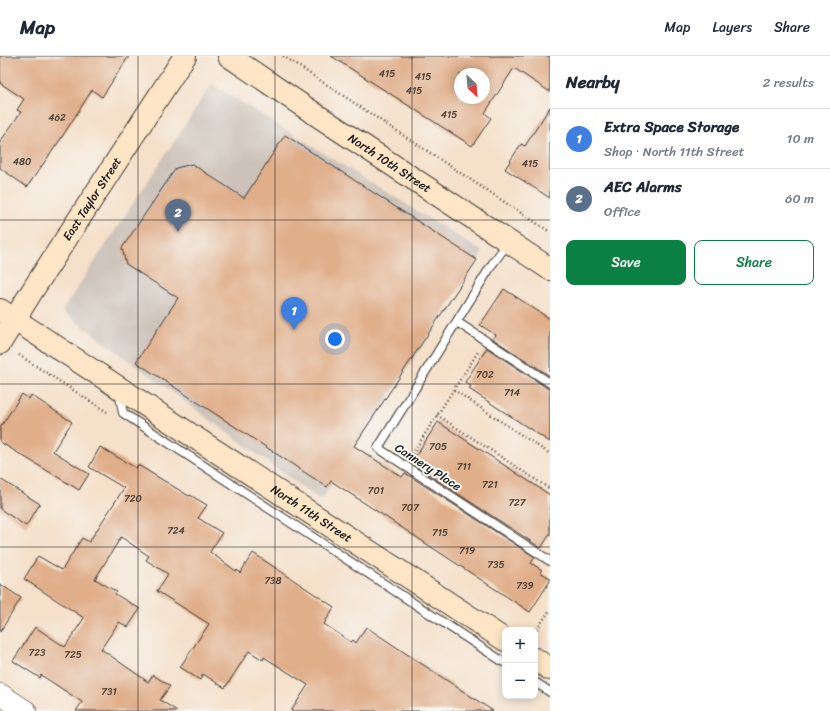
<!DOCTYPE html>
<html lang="en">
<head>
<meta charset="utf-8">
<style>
  :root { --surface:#fff; --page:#f6f6f7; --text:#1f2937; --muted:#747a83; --line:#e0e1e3; --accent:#0b8043 }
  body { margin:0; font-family:Sriracha,sans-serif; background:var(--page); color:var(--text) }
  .controls { position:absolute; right:12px; bottom:12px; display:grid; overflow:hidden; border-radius:8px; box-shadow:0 2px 10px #0003 }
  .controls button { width:36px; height:36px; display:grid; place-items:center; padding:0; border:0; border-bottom:1px solid var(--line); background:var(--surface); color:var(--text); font:20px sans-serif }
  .compass { position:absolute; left:454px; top:12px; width:36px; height:36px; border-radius:50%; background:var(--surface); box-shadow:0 2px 10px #0003; rotate:154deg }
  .you { position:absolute; left:335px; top:283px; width:14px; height:14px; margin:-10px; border:3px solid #fff; border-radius:50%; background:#1a73e8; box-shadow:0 0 0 6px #1a73e833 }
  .badge { display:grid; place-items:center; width:26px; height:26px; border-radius:50%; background:var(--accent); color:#fff; font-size:13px; font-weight:700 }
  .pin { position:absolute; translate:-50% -33px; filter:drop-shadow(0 1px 2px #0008) }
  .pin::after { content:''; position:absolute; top:21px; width:14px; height:12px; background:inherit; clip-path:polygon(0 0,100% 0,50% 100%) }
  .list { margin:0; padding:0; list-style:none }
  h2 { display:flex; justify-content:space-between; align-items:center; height:52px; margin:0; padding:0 16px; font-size:17px }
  h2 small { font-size:13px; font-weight:400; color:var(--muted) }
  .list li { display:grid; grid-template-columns:26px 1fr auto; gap:12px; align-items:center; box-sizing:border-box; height:60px; padding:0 16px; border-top:1px solid var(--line) }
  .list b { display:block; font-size:15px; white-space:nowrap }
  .list p { margin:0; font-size:13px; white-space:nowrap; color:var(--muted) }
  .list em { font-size:13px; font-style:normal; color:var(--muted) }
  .actions { display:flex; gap:8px; padding:12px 16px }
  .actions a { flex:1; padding:9px 0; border:1px solid var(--accent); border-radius:8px; text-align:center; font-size:14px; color:var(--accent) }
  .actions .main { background:var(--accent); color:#fff }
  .map { position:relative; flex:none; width:550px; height:655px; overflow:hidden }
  header { display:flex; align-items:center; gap:24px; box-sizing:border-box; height:56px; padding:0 20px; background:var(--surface); border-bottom:1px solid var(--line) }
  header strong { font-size:19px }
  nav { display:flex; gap:22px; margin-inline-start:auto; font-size:14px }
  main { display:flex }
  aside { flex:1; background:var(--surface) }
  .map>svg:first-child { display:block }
</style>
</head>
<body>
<header>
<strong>Map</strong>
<nav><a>Map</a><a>Layers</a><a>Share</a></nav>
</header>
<main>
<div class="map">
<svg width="550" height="655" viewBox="0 0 550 655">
  <rect width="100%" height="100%" fill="#f6f6f2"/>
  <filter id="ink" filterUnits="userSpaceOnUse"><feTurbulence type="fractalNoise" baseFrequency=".025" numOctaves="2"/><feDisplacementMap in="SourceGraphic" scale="8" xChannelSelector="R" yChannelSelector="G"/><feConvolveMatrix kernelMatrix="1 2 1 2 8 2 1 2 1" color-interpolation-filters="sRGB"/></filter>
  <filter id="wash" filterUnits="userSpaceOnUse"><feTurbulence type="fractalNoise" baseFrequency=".012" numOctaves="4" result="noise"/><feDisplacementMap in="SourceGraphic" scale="16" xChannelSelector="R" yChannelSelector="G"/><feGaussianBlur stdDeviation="0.9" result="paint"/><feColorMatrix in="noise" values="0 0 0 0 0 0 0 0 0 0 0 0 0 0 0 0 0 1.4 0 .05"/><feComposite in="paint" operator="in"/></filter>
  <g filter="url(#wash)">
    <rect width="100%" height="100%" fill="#f5e0c9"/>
    <!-- industrial -->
    <path fill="#ccc2b9" d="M212,28L483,196L321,445L62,255Z"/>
    <g id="blocks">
      <!-- building -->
      <g fill="#e0ae89" fill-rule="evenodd">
        <path d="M0,0H129L102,41L92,34L60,84L27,131L0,112V86L21,56L17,54L24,43L0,27Z"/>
        <path d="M331,0H550V36L514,12L485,57L491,62L472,90ZM460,18H484V42H460Z"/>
        <path d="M550,51V142L505,113L521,88L525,90Z"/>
        <path d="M285,79L477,204L354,390L402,421L405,417L535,501L531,507L542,514L540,516L550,522V525L530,556L331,425L327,431L136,306L178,242L126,208L122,192L176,112L192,108L244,142Z"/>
        <path d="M504,233L550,263V320L493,283L496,279L480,269Z"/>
        <path d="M487,292L547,332H550V386L469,333L471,330L465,326Z"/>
        <path d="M22,338L29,343L31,339L72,366L53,395L89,418L79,434L0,386V372Z"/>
        <path d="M438,366L550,439V478L541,492L411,407Z"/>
        <path d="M100,391L136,412L138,409L189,440L190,439L207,449L198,462L222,477L210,496L236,515L237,514L240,517L253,497L334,551L324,568L351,586L353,584L356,587L366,571L493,655H291L308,629L264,601L263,604L249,595L225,632L203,618L200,624L180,611L209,568L157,535L168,518L146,504L149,500L121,481L95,523L117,536L115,538L140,553L128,571L119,566L101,593L148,626L153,619L170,630L160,644L177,655H76L82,646L41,619L40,622L13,605L35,571L65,591L84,562L24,523L38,500L62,514L82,482L89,486L124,432L89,411Z"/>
        <path d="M0,423L40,448L26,470L0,453Z"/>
        <path d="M0,528L21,542L0,576Z"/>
      </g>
    </g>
  </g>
  <g filter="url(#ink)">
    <use href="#blocks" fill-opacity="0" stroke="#3d3936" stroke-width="1"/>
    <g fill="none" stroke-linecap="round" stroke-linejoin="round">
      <defs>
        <g id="service">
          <path d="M508,187L493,207L378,392L550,505"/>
          <path d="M457,266L550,327"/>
          <path d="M119,336L123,357L505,607"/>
          <path d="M535,626L550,636"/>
        </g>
        <path id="tertiary" d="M0,638L26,655"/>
        <g id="secondary">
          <path id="s1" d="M229,0L303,50L550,213"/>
          <path id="s2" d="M0,254L505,584"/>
          <path id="s3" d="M0,287L34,232L185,0"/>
          <path d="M535,603L550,613"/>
        </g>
      </defs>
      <!-- service casing -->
      <use href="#service" stroke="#3d3936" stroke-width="10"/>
      <!-- tertiary casing -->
      <use href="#tertiary" stroke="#3d3936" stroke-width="22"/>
      <!-- secondary casing -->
      <use href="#secondary" stroke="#3d3936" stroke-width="24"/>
      <!-- path -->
      <g stroke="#3d3936" stroke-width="2.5" stroke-dasharray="1 3" stroke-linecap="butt">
        <path d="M283,0L550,176"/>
        <path d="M19,299L107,356"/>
        <path d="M454,334L550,398"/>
        <path d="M437,359L550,433"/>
        <path d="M412,398L478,296"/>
        <path d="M537,573L550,554"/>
      </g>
      <!-- service -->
      <use href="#service" stroke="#fff" stroke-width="8"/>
      <!-- tertiary -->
      <use href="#tertiary" stroke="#fff" stroke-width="21"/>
      <!-- secondary -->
      <use href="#secondary" stroke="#fde5c5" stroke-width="22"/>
    </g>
  </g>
  <!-- grid -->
  <path fill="none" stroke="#1c1c1c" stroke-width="1" stroke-opacity="0.55" d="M138,0V655M275,0V655M412,0V655M0,164H550M0,328H550M0,491H550"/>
  <g text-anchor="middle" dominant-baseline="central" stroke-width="4" stroke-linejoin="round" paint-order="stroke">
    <!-- number labels -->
    <g font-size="10" fill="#4d4037">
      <text x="387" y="18">415</text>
      <text x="423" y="21">415</text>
      <text x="414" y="35">415</text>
      <text x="449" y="59">415</text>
      <text x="57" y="62">462</text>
      <text x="22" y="106">480</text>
      <text x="530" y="108">415</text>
      <text x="485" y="319">702</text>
      <text x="512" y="337">714</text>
      <text x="438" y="391">705</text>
      <text x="464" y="411">711</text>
      <text x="490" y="429">721</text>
      <text x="376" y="435">701</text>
      <text x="133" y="443">720</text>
      <text x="517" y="447">727</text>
      <text x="410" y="452">707</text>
      <text x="176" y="475">724</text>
      <text x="440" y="477">715</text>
      <text x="467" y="495">719</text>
      <text x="496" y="509">735</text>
      <text x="273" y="525">738</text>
      <text x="525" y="530">739</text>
      <text x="37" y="597">723</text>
      <text x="73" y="599">725</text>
      <text x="109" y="636">731</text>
    </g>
    <!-- street labels -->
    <g font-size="12" fill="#1c1c1c" stroke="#f6f6f2">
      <text stroke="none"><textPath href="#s1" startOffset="193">North 10th Street</textPath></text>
      <text stroke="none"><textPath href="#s3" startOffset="171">East Taylor Street</textPath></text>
      <text transform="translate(428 411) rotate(33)">Cannery Place</text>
      <text stroke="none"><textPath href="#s2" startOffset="372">North 11th Street</textPath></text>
    </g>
  </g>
</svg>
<div class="controls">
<button>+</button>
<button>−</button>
</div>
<svg class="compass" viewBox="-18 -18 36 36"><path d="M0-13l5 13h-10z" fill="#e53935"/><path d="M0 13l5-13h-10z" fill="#747a83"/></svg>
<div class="you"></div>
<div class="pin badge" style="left:294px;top:274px;background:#3f7fe0">1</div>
<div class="pin badge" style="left:178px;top:176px;background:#5c6f8a">2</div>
</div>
<aside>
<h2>Nearby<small>2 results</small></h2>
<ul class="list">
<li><span class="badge" style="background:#3f7fe0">1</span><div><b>Extra Space Storage</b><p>Shop · North 11th Street</p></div><em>10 m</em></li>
<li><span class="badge" style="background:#5c6f8a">2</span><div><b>AEC Alarms</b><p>Office</p></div><em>60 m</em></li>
</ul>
<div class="actions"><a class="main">Save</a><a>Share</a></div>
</aside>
</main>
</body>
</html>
